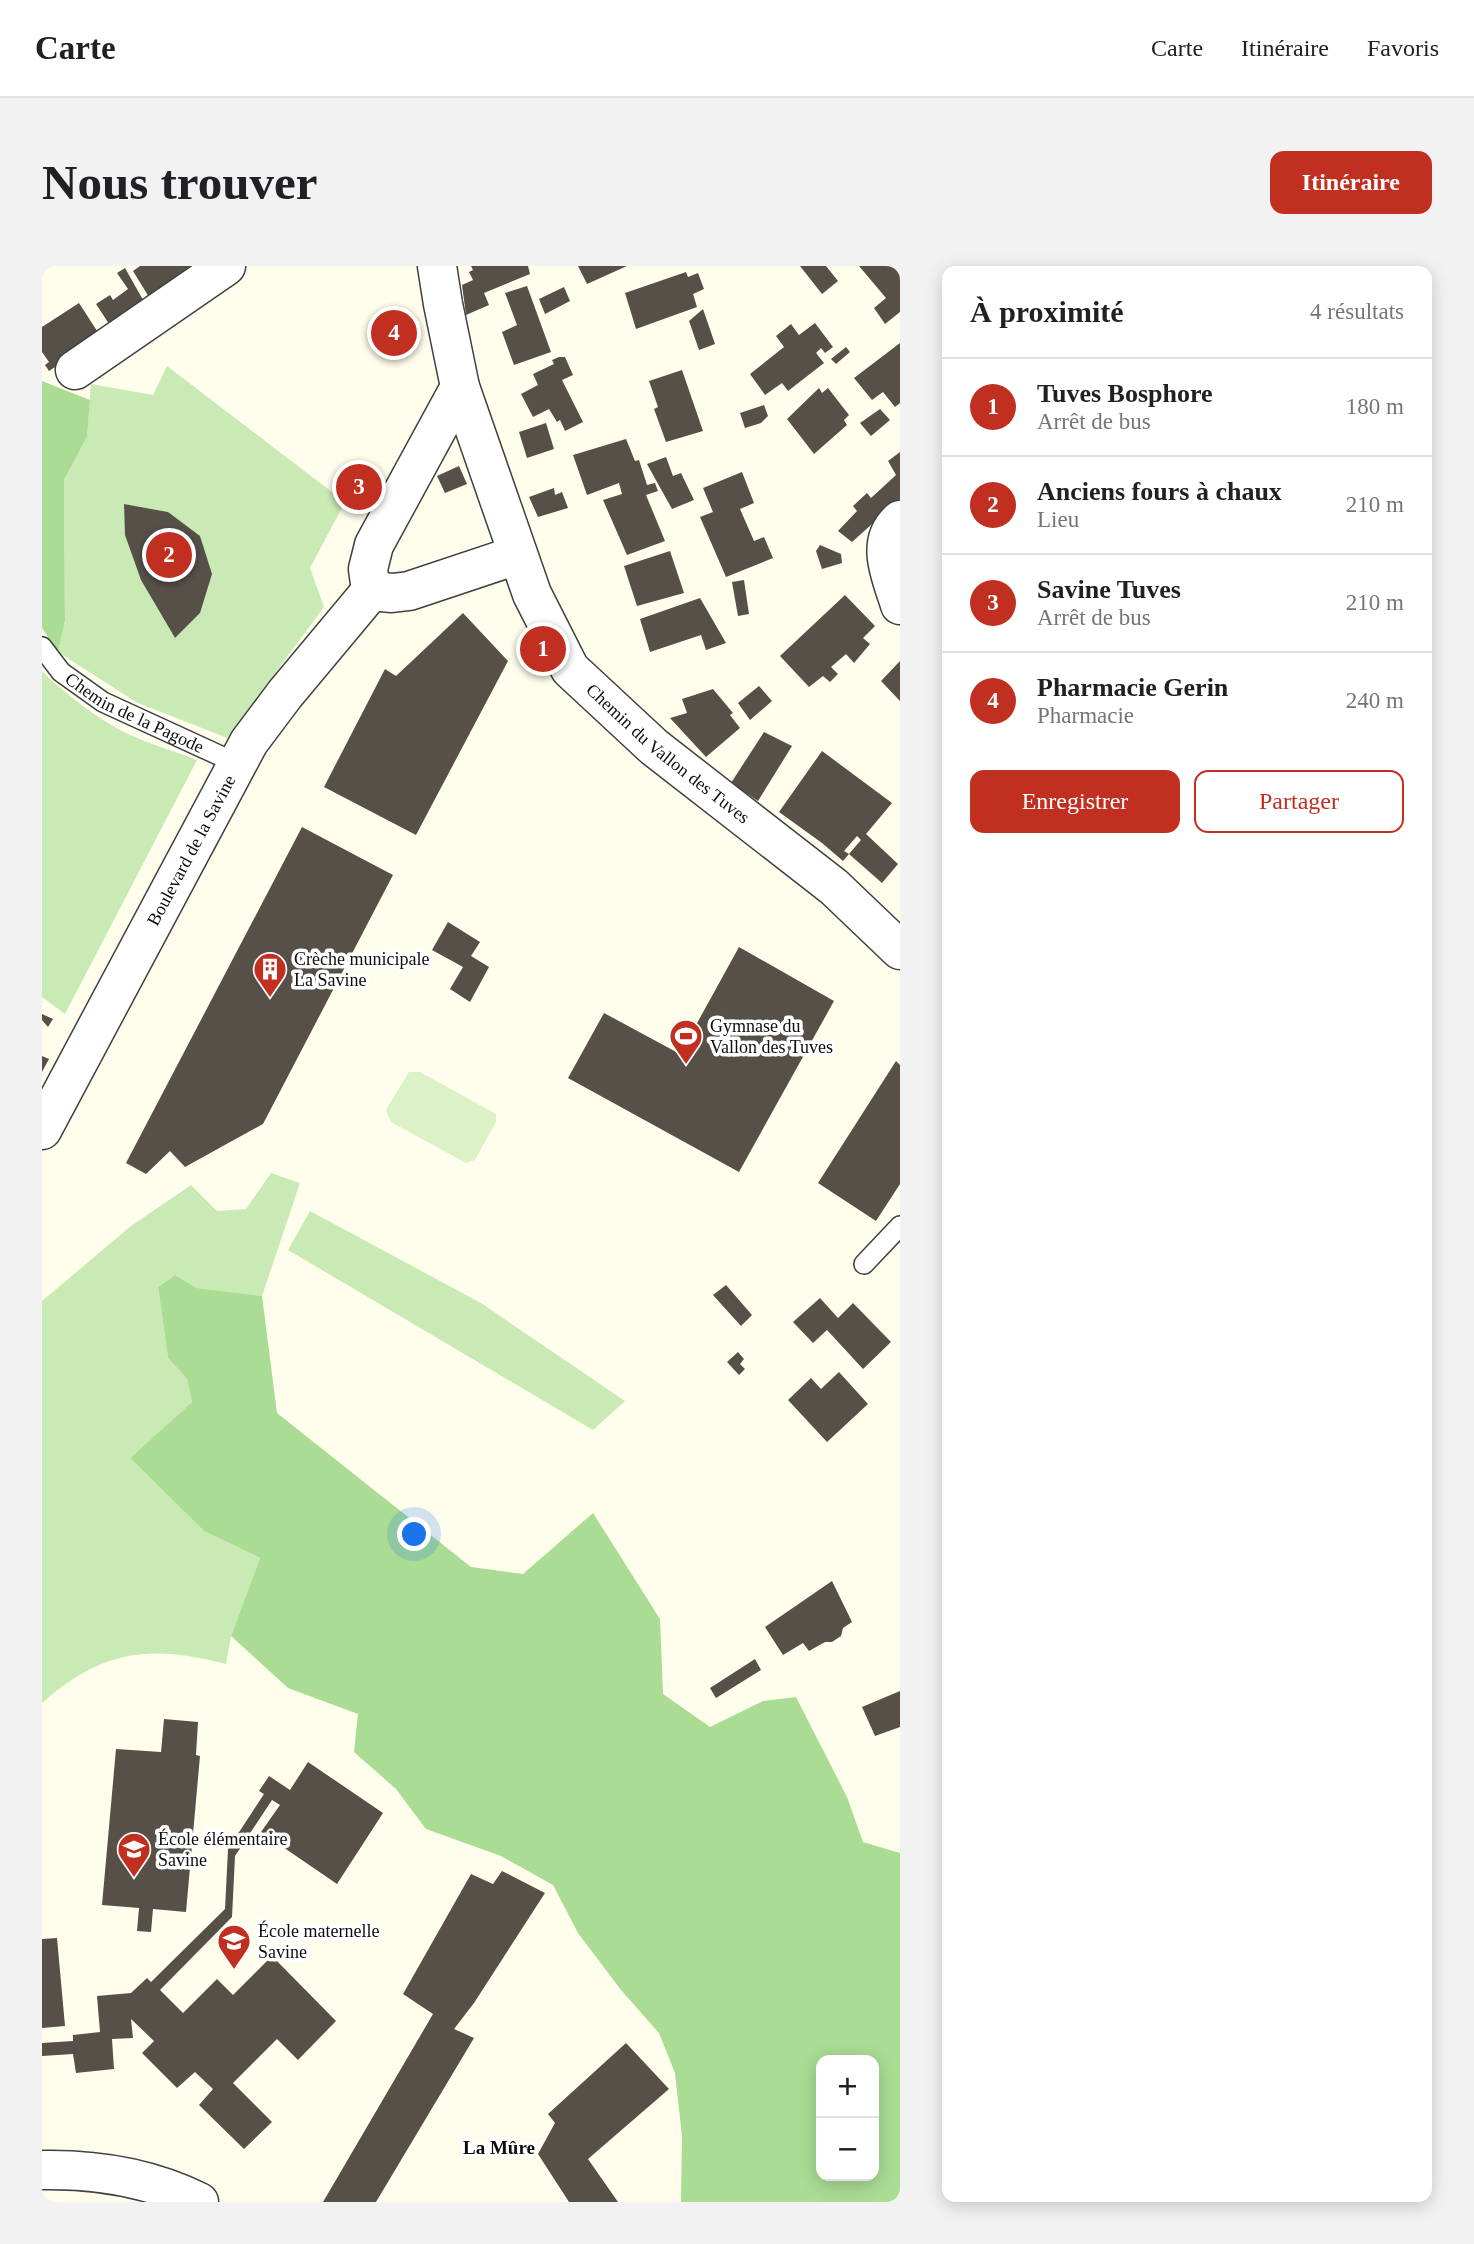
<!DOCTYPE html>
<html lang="fr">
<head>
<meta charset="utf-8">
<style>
  :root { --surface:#fff; --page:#f2f2f2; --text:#202124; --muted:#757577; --line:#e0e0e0; --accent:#c12f20 }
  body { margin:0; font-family:Georgia,serif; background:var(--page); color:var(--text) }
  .controls { position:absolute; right:21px; bottom:21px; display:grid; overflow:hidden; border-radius:14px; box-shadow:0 4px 18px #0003 }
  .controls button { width:63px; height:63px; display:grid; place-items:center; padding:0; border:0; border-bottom:2px solid var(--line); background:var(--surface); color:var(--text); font:35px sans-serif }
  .you { position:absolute; left:373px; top:1269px; width:24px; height:24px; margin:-18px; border:5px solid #fff; border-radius:50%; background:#1a73e8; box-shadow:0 0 0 10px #1a73e833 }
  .badge { display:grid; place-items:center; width:46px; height:46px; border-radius:50%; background:var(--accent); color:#fff; font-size:23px; font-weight:700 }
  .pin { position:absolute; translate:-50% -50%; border:4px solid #fff; box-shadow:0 2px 7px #0006 }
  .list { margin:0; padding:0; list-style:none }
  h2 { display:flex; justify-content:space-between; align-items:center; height:91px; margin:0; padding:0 28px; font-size:30px }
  h2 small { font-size:23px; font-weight:400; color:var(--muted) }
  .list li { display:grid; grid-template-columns:46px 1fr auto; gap:21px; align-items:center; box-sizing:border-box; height:98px; padding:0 28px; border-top:2px solid var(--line) }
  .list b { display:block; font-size:26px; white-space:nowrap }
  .list p { margin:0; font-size:23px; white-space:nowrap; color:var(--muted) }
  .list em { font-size:23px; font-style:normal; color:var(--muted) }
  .actions { display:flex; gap:14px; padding:21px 28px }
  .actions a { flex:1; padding:16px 0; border:2px solid var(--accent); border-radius:14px; text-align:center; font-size:24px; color:var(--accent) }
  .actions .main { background:var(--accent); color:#fff }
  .map { position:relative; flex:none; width:858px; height:1936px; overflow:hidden; border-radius:14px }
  header { display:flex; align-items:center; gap:42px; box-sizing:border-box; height:98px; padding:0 35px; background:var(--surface); border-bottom:2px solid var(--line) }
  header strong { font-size:33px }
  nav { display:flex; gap:38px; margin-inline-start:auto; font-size:24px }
  .intro { display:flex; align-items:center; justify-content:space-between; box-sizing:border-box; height:168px; padding:0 42px }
  h1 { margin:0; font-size:49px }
  .button { padding:18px 32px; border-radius:14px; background:var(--accent); color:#fff; font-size:24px; font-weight:700 }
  main { display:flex; gap:42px; padding:0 42px }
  aside { flex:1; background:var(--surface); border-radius:14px; box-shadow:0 4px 18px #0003 }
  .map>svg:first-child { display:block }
</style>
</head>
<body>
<header>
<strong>Carte</strong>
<nav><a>Carte</a><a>Itinéraire</a><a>Favoris</a></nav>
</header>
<div class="intro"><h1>Nous trouver</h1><a class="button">Itinéraire</a></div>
<main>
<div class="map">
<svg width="858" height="1936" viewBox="0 0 858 1936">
  <rect width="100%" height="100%" fill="#fffeec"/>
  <!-- green -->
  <g fill="#c9eab5" fill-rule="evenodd">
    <path d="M125,100L303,236L268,302L282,341L185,472L94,436L16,386L23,355L22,214L45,171L49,118L111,129ZM82,238L126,246L158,347L133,372C105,324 84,295 82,238Z"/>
    <path d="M0,405C24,429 62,458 93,471C113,480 135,486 155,494L23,748L0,731Z"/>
    <path d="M229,907L258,917L220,1030L155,1022L133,1009L116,1021L126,1092L145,1113L150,1136L88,1192L162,1265L218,1292L189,1370L184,1398C107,1378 60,1384 0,1437V1035L89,960L149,919L175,945L204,943Z"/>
    <path d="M268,945L439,1037L583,1135L551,1164L246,984Z"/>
  </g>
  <!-- forest -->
  <g fill="#aadc94" fill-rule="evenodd">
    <path d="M0,115L48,134L45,171L22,214L23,355L16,386L0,362Z"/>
    <path d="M133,1009L155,1022L220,1030L235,1147L429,1301L481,1308L551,1247L618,1353L621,1428L668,1461L721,1435L754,1431L805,1531L821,1576L858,1587V1936H639L640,1870L633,1807L617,1767L579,1724L536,1667L511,1619L459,1590L384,1563L354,1523L312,1486L316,1448L246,1422L189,1370L218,1292L162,1265L88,1192L150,1136L145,1113L126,1092L116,1021ZM832,1794V1910H779V1794Z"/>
  </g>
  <!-- pitch -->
  <path fill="#ddf1c7" d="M367,806H378L454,848V856L433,894L424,897L349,856L344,844Z"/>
  <!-- building -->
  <g fill="#565049">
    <path d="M98,0H164L110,36L91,5Z"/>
    <path d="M429,0H486L488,8L442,27L447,39L424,49L420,19L431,14L427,6L431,4Z"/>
    <path d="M536,0H585L545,18Z"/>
    <path d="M758,0H784L796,15L780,28Z"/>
    <path d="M817,0H858V46L843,58L832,42L844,32Z"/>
    <path d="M83,2L105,41L71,64L54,38L68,29L71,34L86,23L75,7Z"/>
    <path d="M644,6L646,11L656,7L662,23L651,28L655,41L594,63L583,27Z"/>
    <path d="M485,20L509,86L472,99L460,66L475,59L463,27Z"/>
    <path d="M522,21L528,35L503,48L497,33Z"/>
    <path d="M37,37L59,71L7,105L3,99L7,96L0,86V61Z"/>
    <path d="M661,43L673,78L657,84L647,55Z"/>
    <path d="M773,57L791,81L783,87L779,82L774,87L782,97L746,125L740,117L723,129L708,108L742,81L734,70L749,58L757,69Z"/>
    <path d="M858,77V137L853,141L841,126L830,134L812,112Z"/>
    <path d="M804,81L808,86L794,98L789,93Z"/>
    <path d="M517,91H523L531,109L520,114L541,156L523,165L518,154L515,156L507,143L491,151L479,128L496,119L491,108L512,98L510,94Z"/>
    <path d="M640,104L661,165L624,176L612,143L616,141L607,115Z"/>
    <path d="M777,122L780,127L786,122L807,149L802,154L805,159L772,188L745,153Z"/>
    <path d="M722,139L726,150L719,157L703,162L698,147Z"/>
    <path d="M838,143L848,154L829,170L818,157Z"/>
    <path d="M504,157L512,183L485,192L477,166Z"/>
    <path d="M584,173L593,195L597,194L605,219L613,217L616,225L604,229L623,275L585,289L561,234L580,228L577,217L545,229L531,189Z"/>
    <path d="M858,186V233L810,276L796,265L815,245L811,240L825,227L829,232L854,209L846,195Z"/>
    <path d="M624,191L631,210L639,207L652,234L630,243L605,198Z"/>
    <path d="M417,200L425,218L403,227L395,210Z"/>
    <path d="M700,206L712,237L698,243L712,275L722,271L731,292L684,311L658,251L671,246L661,222Z"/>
    <path d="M512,222L513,229L520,226L526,242L496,251L487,231Z"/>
    <path d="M82,238L126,246L158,270L170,308L158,347L133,372L99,314L83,269Z"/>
    <path d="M778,279L799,288L800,297L780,303L774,285Z"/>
    <path d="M628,285L642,327L595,340L582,300Z"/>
    <path d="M702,314L707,348L696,350L690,316Z"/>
    <path d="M803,329L833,360L821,372L828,378L812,397L804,388L789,401L796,408L788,416L781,410L767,421L738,390Z"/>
    <path d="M658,332L684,377L664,384L659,369L608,386L598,353Z"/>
    <path d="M421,347L466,395L374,569L282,521L343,403L354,410Z"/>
    <path d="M858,395V435L839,415Z"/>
    <path d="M717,420L730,435L708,454L696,437Z"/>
    <path d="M671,423L691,447L688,449L698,462L664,491L628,452L645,447L640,433Z"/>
    <path d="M722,466L750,480L716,535L689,517Z"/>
    <path d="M780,485L850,537L824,568L856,598L840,617L807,588L819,574L815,570L802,585L807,588L801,595L780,577L737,546Z"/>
    <path d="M260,561L351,609L221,858L143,901L128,885L104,908L84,897Z"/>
    <path d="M406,656L438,676L429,690L447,701L428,736L408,723L421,701L390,684Z"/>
    <path d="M697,681L792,735L697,906L526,812L562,747L638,788Z"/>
    <path d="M0,748L11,753L6,761L0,754Z"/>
    <path d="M0,790L7,793L0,806Z"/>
    <path d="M854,795L858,799V918L834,955L776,917Z"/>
    <path d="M684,1019L710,1049L699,1060L671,1029Z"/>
    <path d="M778,1032L796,1052L811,1037L849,1076L821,1103L785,1064L771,1077L751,1056Z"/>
    <path d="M696,1086L702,1093L698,1098L703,1103L697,1109L685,1096Z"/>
    <path d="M797,1106L826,1138L785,1176L746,1134L769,1112L779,1123Z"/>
    <path d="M790,1315L810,1356L801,1362L799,1370L790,1376H783L767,1385L761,1377L741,1389L723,1361Z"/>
    <path d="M713,1393L719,1404L674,1432L668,1422Z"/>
    <path d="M858,1425V1461L833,1470L820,1441Z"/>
    <path d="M122,1453L156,1456L154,1489L158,1490L144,1646L111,1643L109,1666L95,1665L97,1642L60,1639L74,1483L119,1486Z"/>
    <path d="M266,1496L341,1547L295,1618L219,1566L238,1539L230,1534L193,1590L190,1651L118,1724L141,1747L175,1713L191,1729L230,1690L294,1755L256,1794L235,1773L191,1817L230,1856L202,1883L157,1839L171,1823L153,1806L135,1822L100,1787L112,1775L89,1753L91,1772L70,1773L72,1803L34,1807L31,1788L0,1790V1777L31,1775V1769L58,1766L55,1730L89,1727L105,1712L109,1716L183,1643L186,1583L222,1528L217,1525L227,1510L248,1524Z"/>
    <path d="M460,1605L503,1627L432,1737L412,1763L432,1772L334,1936H281L391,1748L361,1728L429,1608L451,1618Z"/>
    <path d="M15,1672L23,1760L0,1762V1673Z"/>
    <path d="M584,1777L627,1823L546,1893L576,1936H527L496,1888L513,1857L506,1848Z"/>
  </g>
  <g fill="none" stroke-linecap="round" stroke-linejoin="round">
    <defs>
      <g id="service">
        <path id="s1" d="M0,381L19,406L61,436L196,498"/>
        <path d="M822,998L858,960"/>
      </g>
      <g id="minor">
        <path id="s2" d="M395,0L401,38L418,121L490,328L528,403L612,481L792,621L858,684"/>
        <path d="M33,104L184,0"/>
        <path d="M858,254C832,277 850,312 858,339"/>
        <path d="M329,325L326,303L332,279L418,121"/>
        <path d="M329,325L350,327L367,325L475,289"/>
        <path id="s3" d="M0,864L207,476L243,428L329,325"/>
        <path d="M0,1904C54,1903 109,1912 157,1936"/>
      </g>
    </defs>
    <!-- service casing -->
    <use href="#service" stroke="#404040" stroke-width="22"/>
    <!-- minor casing -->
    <use href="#minor" stroke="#404040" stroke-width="41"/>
    <!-- service -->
    <use href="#service" stroke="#fff" stroke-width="19"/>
    <!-- minor -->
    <use href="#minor" stroke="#fff" stroke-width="38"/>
  </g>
  <!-- icons -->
  <defs>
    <symbol id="building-pin" viewBox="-11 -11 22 30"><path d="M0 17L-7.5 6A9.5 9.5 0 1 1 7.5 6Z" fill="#c12f20" stroke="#fff"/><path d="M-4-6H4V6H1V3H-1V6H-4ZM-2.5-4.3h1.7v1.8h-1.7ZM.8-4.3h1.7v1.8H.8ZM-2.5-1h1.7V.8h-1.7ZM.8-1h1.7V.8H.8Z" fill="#fff"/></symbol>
    <symbol id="stadium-pin" viewBox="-11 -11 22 30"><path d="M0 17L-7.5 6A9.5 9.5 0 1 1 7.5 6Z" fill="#c12f20" stroke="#fff"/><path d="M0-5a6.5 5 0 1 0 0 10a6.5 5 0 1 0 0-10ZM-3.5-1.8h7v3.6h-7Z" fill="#fff"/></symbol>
    <symbol id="school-pin" viewBox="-11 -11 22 30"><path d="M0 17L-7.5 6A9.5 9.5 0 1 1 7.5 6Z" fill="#c12f20" stroke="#fff"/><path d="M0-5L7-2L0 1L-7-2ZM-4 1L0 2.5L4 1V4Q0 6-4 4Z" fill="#fff"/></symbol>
  </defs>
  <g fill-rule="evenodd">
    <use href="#building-pin" x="209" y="684" width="38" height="52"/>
    <use href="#stadium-pin" x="625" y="751" width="38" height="52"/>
    <use href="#school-pin" x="73" y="1564" width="38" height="52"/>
    <use href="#school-pin" x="173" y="1656" width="38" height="52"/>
  </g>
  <g text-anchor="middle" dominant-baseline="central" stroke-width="7" stroke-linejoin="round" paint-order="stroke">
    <!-- street labels -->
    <g font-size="18" fill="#0d0d0d" stroke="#fff">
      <text stroke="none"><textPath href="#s1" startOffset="116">Chemin de la Pagode</textPath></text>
      <text stroke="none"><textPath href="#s2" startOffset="556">Chemin du Vallon des Tuves</textPath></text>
      <text stroke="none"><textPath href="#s3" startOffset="317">Boulevard de la Savine</textPath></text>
    </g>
    <!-- poi labels -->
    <g font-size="18" fill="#0d0d0d" stroke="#fff" text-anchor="start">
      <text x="252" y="693">Crèche municipale<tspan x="252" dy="21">La Savine</tspan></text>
      <text x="668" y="760">Gymnase du<tspan x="668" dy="21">Vallon des Tuves</tspan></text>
      <text x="116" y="1573">École élémentaire<tspan x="116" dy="21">Savine</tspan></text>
      <text x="216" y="1665">École maternelle<tspan x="216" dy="21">Savine</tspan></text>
    </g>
    <!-- neighbourhood labels -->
    <g font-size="19" font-weight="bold" fill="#0d0d0d" stroke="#fff">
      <text x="457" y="1881">La Mûre</text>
    </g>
  </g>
</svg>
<div class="controls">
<button>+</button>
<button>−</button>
</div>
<div class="you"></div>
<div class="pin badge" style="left:501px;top:383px">1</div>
<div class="pin badge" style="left:127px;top:289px">2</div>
<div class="pin badge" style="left:317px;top:221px">3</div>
<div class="pin badge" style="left:352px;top:67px">4</div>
</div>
<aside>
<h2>À proximité<small>4 résultats</small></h2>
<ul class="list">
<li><span class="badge">1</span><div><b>Tuves Bosphore</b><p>Arrêt de bus</p></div><em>180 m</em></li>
<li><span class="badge">2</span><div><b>Anciens fours à chaux</b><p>Lieu</p></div><em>210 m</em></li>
<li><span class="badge">3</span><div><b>Savine Tuves</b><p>Arrêt de bus</p></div><em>210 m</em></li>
<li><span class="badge">4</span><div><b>Pharmacie Gerin</b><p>Pharmacie</p></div><em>240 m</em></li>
</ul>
<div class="actions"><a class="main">Enregistrer</a><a>Partager</a></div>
</aside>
</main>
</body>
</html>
